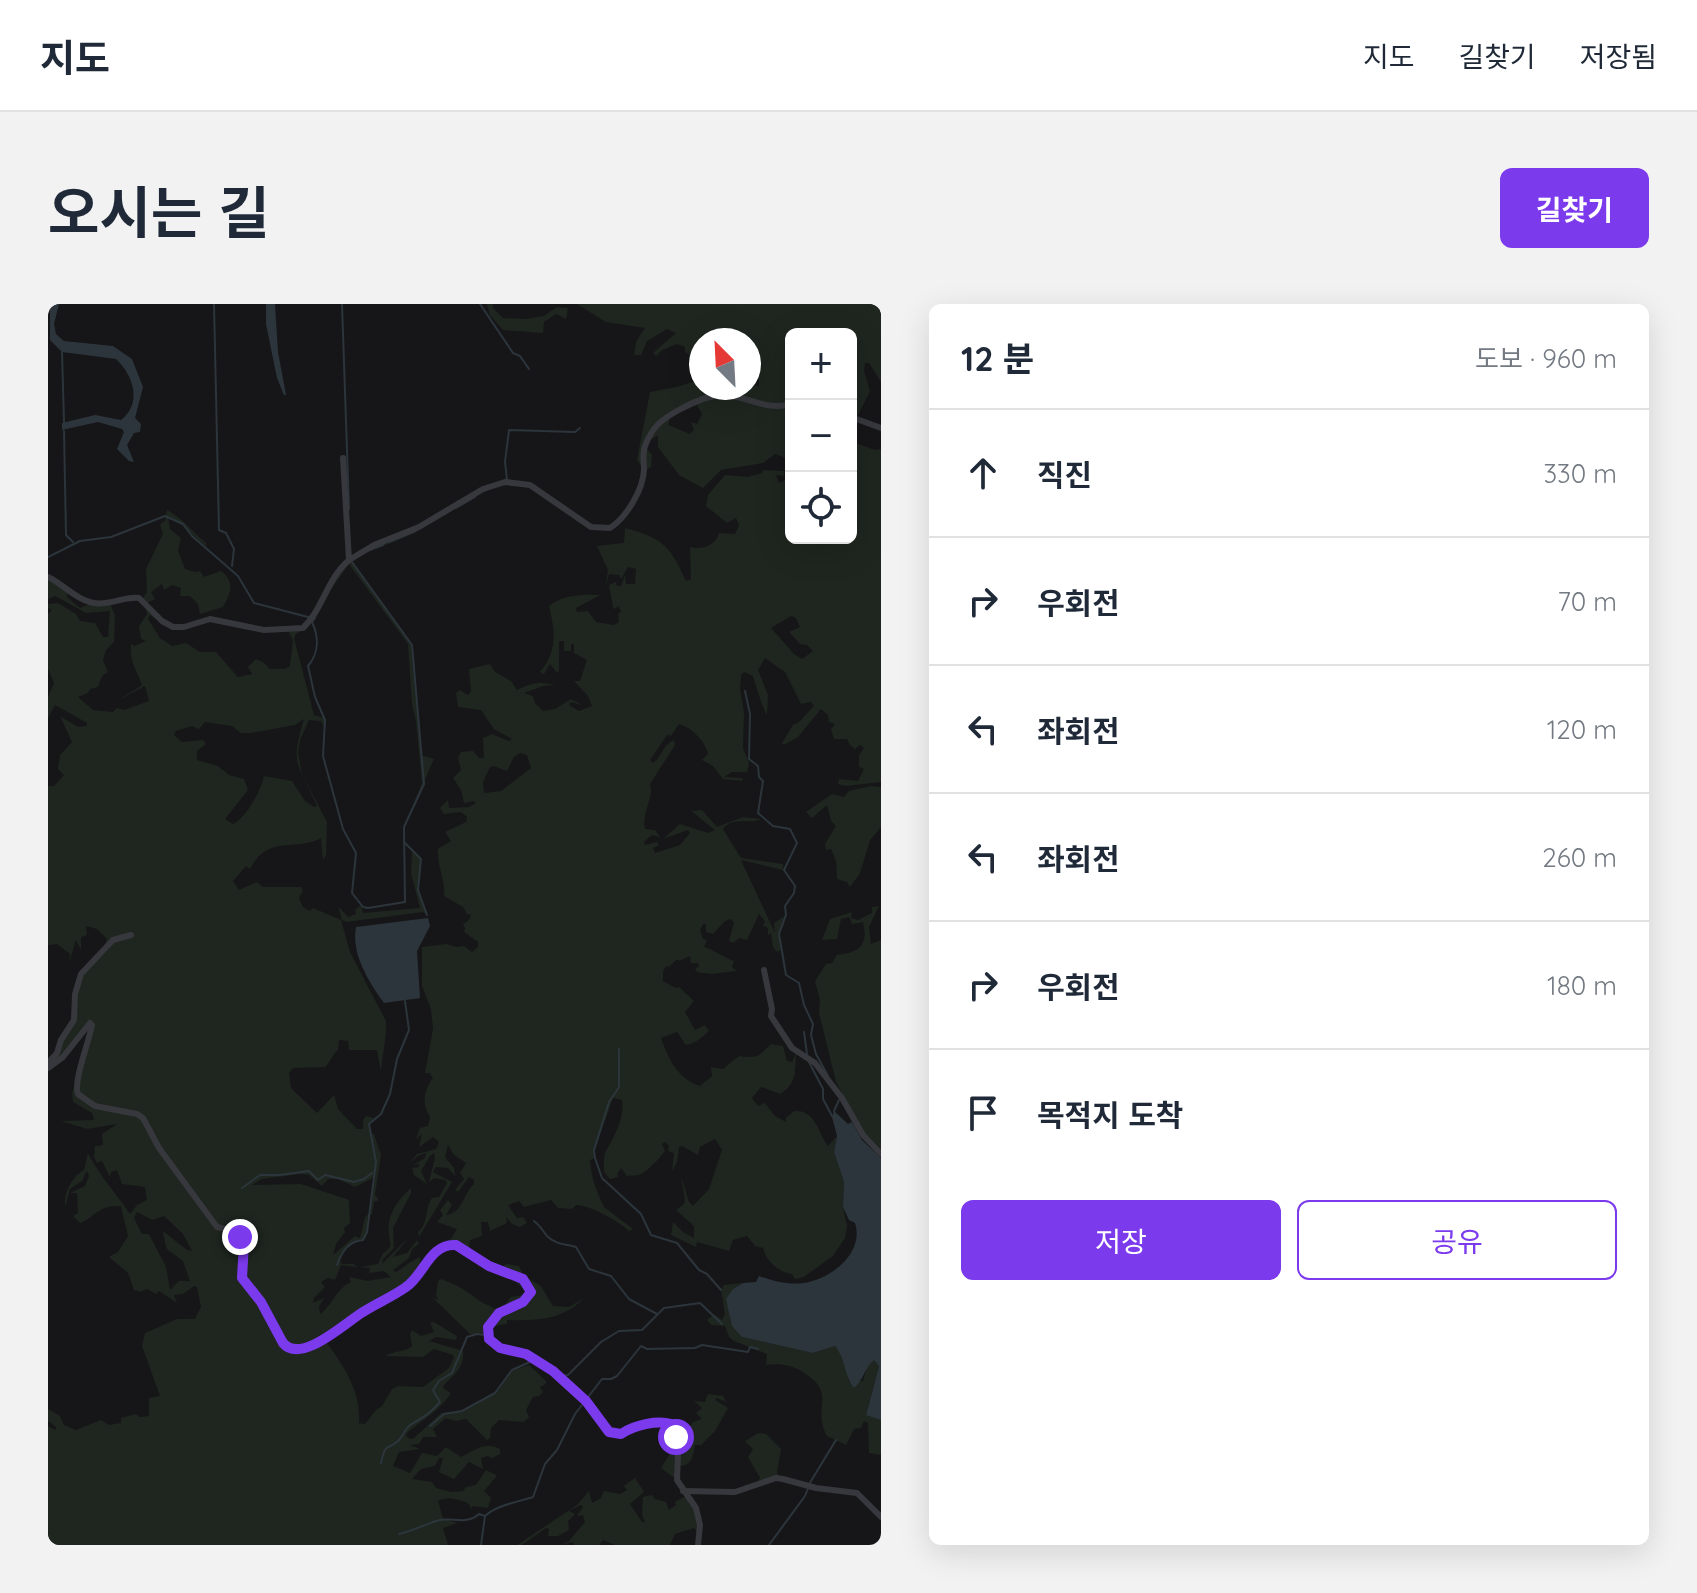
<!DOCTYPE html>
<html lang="ko">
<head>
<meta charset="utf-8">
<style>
  :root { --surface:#fff; --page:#f2f2f3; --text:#1f2937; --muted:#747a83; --line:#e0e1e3; --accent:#7c3aed }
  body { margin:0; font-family:Quicksand,"Noto Sans KR",sans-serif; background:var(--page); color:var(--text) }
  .controls { position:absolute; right:24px; top:24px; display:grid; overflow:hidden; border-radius:12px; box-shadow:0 8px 32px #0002 }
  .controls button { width:72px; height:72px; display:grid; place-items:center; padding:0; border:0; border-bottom:2px solid var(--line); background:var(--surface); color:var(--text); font:40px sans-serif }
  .compass { position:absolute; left:641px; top:24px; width:72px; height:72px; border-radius:50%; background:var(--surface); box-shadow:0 8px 32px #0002; rotate:336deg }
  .stop { position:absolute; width:24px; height:24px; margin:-18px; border:6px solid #7c3aed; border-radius:50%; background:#fff }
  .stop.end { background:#7c3aed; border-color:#fff; box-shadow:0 2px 8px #0008 }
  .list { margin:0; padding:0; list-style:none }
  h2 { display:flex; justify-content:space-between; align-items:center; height:104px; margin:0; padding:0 32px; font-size:34px }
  h2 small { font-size:26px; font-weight:400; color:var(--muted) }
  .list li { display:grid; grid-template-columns:52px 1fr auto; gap:24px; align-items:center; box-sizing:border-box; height:128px; padding:0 32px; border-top:2px solid var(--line) }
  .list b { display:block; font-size:30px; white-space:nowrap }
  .list em { font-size:26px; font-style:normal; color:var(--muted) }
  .actions { display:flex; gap:16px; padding:24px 32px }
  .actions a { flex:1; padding:18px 0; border:2px solid var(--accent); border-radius:12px; text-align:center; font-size:28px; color:var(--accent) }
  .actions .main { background:var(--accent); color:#fff }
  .icon { flex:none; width:44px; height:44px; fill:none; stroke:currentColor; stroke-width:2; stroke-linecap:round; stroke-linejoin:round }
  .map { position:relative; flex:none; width:833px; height:1241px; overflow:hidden; border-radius:12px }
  header { display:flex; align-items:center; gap:48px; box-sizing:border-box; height:112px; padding:0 40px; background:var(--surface); border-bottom:2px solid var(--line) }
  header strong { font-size:38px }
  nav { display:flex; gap:44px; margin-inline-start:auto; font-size:28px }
  .intro { display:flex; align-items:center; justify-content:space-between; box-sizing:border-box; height:192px; padding:0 48px }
  h1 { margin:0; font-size:56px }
  .button { padding:20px 36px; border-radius:12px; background:var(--accent); color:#fff; font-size:28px; font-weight:700 }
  main { display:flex; gap:48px; padding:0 48px }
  aside { flex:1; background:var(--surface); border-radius:12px; box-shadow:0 8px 32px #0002 }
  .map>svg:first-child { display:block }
</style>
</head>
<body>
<header>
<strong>지도</strong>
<nav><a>지도</a><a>길찾기</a><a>저장됨</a></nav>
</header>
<div class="intro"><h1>오시는 길</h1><a class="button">길찾기</a></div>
<main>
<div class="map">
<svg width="833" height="1241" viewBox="0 0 833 1241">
  <rect width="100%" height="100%" fill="#161618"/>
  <!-- green -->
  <g fill="#1e261f" fill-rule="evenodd">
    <path d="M439,0H445V4L455,14L478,15L496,12L509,3L520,4L518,15L508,10L496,18L495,29L455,26L442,11Z"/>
    <path d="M529,0H833V78L821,59H817L816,67L822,87L808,115L803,113V30H743V99L736,101L678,91L646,96L601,130L595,164L589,156L602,88L629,83L653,75V84H701V80L711,82V76L701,73V36H653V56H646L637,47V43L629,40L614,46L608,52L605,49L628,29L619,25L599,37L593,51H586L588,38L597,24L558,18Z"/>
    <path d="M678,92L702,99L743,101V126L738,131L743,150L738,154L727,150L715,159L673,166L655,184L631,171L610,143V131L603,136L599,145L604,151L603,163L597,166C598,136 602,131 623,111L620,121L642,130L646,126L643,118L649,120L654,110L649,101L640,104L638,102L646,98Z"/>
    <path d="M810,140L827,146L833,145V478L798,482L790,480L791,475L810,477L816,465L811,463V451L816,444L812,441L807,445L802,441L799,435H786L783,425L787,420L781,418L780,411L773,405L750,433L736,441L734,439L745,421L751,418L766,402L763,398L753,400L737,368L717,354L710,366L720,391L719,411C716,408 707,379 705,372L696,368L693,371L692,386L696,408L695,444L701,459L699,468H684L676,473L695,474L694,477L675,475L665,462L654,456L660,450C658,438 643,423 631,420L623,432L619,431L602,456L605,459C614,453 615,440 626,436L627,441L602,480C607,492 593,509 597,525L607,526L612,533L604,531L596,538L597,541L609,538L611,541L605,544L607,549L632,541L642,529L640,526L615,535L632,520L660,529L667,526L643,507L654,506L669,523L695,513L713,515C701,521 684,512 675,525L693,554L735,560V566L693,556L727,629L726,619L737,612L731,629L733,646L729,648L725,643L723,629L720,631V624L715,622L717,617L711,610L699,636L691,634L685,639L681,637L686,618L683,615L677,617L665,630L658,628V620H655L652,626L655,635L659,636L656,643C668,647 675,653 686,657L684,663L689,667L663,670L649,668L647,664L651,663L650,659H643L642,652L631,657L629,655L621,663L618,662L615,668V677L628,684L631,683L646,697L637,708L647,726L657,721L661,727C654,733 649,739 638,741L629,728L613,734C620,754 630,775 652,782L664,772L663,763L675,765L691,752C709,755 711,752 723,740L735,742L739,757L744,758L748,749C747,767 749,780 732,790L713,783L704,794L710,802L717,799L727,812L738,818V814L746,807C768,805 770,829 780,842L789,832L786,848L796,878L795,903L799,922L797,934L785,952L756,973L747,975L744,970C730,968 718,957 715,944L707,942L699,932L685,936L681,947L649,938L648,943L623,931L625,918L635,928L646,934V922L628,906L636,900L637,896L633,872L641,898L645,902L661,885L674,846L667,835L652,843L650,851L634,842L631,843L629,858L624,867L626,849L620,847L621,842L617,838L614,840L617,847C612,854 599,868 591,871C587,872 583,871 579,872L573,864L569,870L570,873L562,875L556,868C556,861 555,853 558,847C566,832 577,814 574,796L565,794L546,848L547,854L542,856C543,874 549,888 556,903L585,925L581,927C572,918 542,901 528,901L524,905L510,904L503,896L476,903L471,897L460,901L469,914L475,913L479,919L472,923L464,920L458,913L459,919L442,927L440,918H433L434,932L422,936L421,946L451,966L458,960L471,962L475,971L493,982L505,1002L521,1003L536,994C516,1016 487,1017 459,1016V1020L440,1023L439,1031L434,1029L423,1031L384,993L390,996L388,991L390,977L393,975C407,980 418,986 429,995C436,1001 445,1001 451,1009L463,993L476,991L478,988L466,976L408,941L394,943L392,940L403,935L409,925L389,918L395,911L392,906L400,896L404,901L398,911C415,909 415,890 426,880V876L421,873L410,888L407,886L416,875L412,869L418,859L406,851L400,841L397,853L406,864L407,872L400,864L388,863L385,868L404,878L371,933L370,928C381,919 376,906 384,894L391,893L399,879L397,876L386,874L381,878L387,854L386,849L382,852L373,867L379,880L366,871L364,864L371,863V860L365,861L377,854L378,849L370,852L361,860L369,850L388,845L391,838L385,833L371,843L374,830L368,835L372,824L380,822L382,813C373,800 376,786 385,774L381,769H377L385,725L383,705L374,682V643L398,640L409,643L416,642L424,648L430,643V638L416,628L417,624L415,620L421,616L423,611L419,610L415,603L396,592C398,577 389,564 390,545L403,537L397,528L418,518L419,513L413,508L396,510L392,504L400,496L401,504L421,503L428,499L426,497L416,499L413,486L405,474L413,466L410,454L413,448L425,447L431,454H436L435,434L444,430L461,437L464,435L446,425L433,406L410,403L408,389L412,386L420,391L423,387L421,365L442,360L447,368L463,377L469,386C483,379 492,377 507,381L495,382L476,389L485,392L487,399L495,407L507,405L523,395L534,401L523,398L521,401L531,407L544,402L540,392L526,377H532L539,356L526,349V340H523V347H516V337H511V367L509,369L502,360L496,370L492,368C510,346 507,327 501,302C513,291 536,290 552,291L528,304L529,308L540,307L548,318L566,321L571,318L570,311L573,307L570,302L567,305L565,303L561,281L568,278L569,282H573L577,271L578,280H587L588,265L580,263L573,275L571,271L561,270L557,285L560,266L549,242L576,239L577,224C614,234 622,241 638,277L643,275L642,243C653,246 668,242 671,229L687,230L691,221L688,214L679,219L658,202L660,191L677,171L700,173L714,169L715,166L736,167V172L728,171L731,179L743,174V234H803V142ZM743,312L748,314L752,323L741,328L752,340L759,341L765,347L754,355L746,350L723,324ZM472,449L479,451L483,464L453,487L436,489L435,478L442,463L446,462L459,467L466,453Z"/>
    <path d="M451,182C419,193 392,215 361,231C342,241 321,245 303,257L363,341L373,451L386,455L356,523L374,479L368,417L364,401L360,340L301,260C296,268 288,277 283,286C271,306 270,318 248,330L246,334L266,411L276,414V423L273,417L261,416L252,436L250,449L254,470L279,518L278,551L275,556L273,534C247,548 220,530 202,565L198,562L185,577L191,586L209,578L215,583H253L255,586L251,594L255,603L262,607L265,604L293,616L302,648L338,717C339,734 334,751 333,768L329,746H301L300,737L291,736L290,746C283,752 282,759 277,763L245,764L241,769L243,784L269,809L286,791L290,805L309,825H315V816L318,812L326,814L321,820L322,830H326L333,851L327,891L331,896L326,898L324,910L319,914L320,922L315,935C303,937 297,944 291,955L294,960H305L310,963L293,961L287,976L280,974L273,978L277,983L266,994L265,999L276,994L271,1003L272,1010C284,1002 288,985 303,978L301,973L320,977L343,973L336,967L321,969L322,964L312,963L330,960L334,951L342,943C343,939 341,935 341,930C338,912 350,895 363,884V889L345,924L346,944L335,955L334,960L361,933L345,953L359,949L369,936L371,940L364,945L361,954L345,966L348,968C356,964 362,957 372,953L373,963L363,978L276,1035C295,1061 313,1086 311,1119L317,1120L328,1106L334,1102L344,1085L350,1082L375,1083L401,1064L406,1054L405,1051L386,1045L375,1053L337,1052C346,1046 356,1049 364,1042L362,1030L364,1026L373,1032L386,1028L382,1019L386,1018L409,1032L408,1036L388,1033L381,1037L415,1047C417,1063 406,1071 395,1082L396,1085L403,1089C392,1106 376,1115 360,1128L358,1131L360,1134L365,1135L393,1109L415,1107L428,1101L451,1086L464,1067L481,1061L498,1077V1080L492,1083L495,1088L491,1092L485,1093L478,1106L481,1113L476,1118L451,1116L443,1124L442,1134L439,1136L418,1115L408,1117L398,1114L385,1125L389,1133H375L371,1140L362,1141L372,1145L351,1148L345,1162L362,1169L374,1149L389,1152L398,1143L413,1153C428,1146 436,1137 452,1145V1150L444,1154L439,1152L433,1154L435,1165L421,1158L406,1175L391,1168L395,1154H391L387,1162L373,1165L364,1175L384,1178L388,1184L403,1188L415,1187L418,1183L428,1181L438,1166L448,1171V1173L436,1187L443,1194L440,1204L425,1202L423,1205L421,1200C412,1195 398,1192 390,1197L395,1214L409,1219L395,1224L400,1241H0V1122L7,1126L8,1123L0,1117V1105L12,1112L16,1121L28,1126L53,1116L61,1121L73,1119V1114L87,1110L92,1113L101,1112V1094L112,1092L94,1042L97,1029L129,1015H147L153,1003L149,983L146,982L135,990L126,991L129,999L111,987L108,990L99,985L92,988L86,986L80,969L61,953L70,948L80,932L73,902C49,901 48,913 32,919L25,912L30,909L29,889H22L37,882L41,872L39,867L34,877L22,885L17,903C15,890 25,871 36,866L40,849C51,871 68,889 82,910L89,901L99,896L97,883L74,880L69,866L63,868L62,873L54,857L49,859L46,853L47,842L55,841L54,830L69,820L39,825L13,817L46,816L44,809L25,798L24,789L45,721L0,764L13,736L25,720L31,678L56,643L59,635L49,625L38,622L39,631L33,633V646L28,636L21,659L22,650L9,640L0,641V482H6L16,471L10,465L12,451L24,438L12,412L30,423L39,422V419L7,401L0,414V393L6,379L0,365V310L4,306L0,304V300L10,299L28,310L32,317L47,319L55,333H60L62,307L38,309L7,292L0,295V275L19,285V293L32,304L42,300L62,299L67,312L66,338L58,346L55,356L60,368L54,372L50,383L42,385L40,389L30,393L45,406L65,408L69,404L76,406L101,397L97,382L69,397L94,381C89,367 81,357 83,340L87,342L98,337L93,335L91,322L99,310L97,300L109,316L102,311L100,315L112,334L124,342L138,339L152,348H168L190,373L204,370L200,363L208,355L215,358L222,365H237L242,362L245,336L240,327L255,324L283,277L309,250L359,230L435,186ZM256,415C241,464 251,459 269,502L266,503L257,497L244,477L216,472C213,486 199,513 185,520L177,515L200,486L196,475L181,471L170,462L149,456V447L158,440L155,436L134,438L126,431L128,427L144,422L151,425L157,418L184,422L193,429H203L247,421ZM252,870L261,871L274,882L280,875H290L307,883L327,873L322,909L317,913L312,934L307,932L285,951L288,940L297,928L296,924L302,919L301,896L253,880L204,881L214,875ZM89,908L104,916L116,912L135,930L144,947L139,946L115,927C119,952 118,943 135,957L142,977H131L122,986L118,963L101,930H94L86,914Z"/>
    <path d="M119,206C138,217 142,226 158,239V242C144,232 136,218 120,213L122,225L133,234L130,247L137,265L147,268L152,267L156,273L173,267C187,277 183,290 175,303L152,310L150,300L142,292H132L133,284L124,281L116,286L114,280L103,288L107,295L99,299L94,295L99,288L98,265L115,230L112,220L117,217Z"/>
    <path d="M823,482L833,483V523L822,536L812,569L802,583L799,578L789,575L788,557L783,545L778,546L777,540L788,522L783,517L779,501L764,514L758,508L784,490L796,493L801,487Z"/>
    <path d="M364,547L373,555L370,586L379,611L375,608L298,618L294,616L290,602L300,613L308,610L307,606L313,601L315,609L372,604L363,569Z"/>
    <path d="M831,602L821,623L823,640L833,636V848L816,830L788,778L771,709L772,696L767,677L778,660L784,659L789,651C810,649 821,642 815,618L804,620L801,613L793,615L789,635L774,636L782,615L804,608L803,614L810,616L824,609V603Z"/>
    <path d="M695,979L685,985L694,1033L765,1049L787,1042L795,1051L801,1078L815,1077L819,1061L825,1055L831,1062L818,1110L833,1116V1151L821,1149L820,1119L816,1117L813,1124L806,1125L798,1141L779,1132C763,1103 790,1090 756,1069C745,1061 732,1059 718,1061L719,1050L686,1037L681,1033L677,1022L663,1021L659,1016L666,1010L674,1016L677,1010L673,986L676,981Z"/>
    <path d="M660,1090L675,1092L678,1098L669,1094L667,1096L680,1104L667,1127L653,1141H647C645,1154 643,1163 628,1162V1175L613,1164L623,1148L628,1133L637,1130L645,1118L654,1115L648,1109L654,1104L646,1097L657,1098Z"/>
    <path d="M710,1129L718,1130L733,1145L729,1169L733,1174L710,1177L712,1174L700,1153L705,1145L697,1137Z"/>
    <path d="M587,1174L596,1188L582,1200L594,1218H597L594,1211L595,1193L604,1191L607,1195L618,1198L621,1206L628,1201L627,1198L638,1192L648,1204L651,1230L646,1224L627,1230L622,1241H567L555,1236L551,1241H526L525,1238L513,1241L521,1237L537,1218L535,1211L529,1212L535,1203L533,1201L521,1207L527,1210L520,1217L521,1226L510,1232H500L501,1225L498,1224L474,1241H469L529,1201L541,1187L544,1199L553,1194L556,1187L572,1190L579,1186L576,1182Z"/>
  </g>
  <!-- water -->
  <g fill="#2c353c">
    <path d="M2,0H11L6,20L8,30L16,37L65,42L84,55L95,83L87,114L93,120L92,128L86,129L79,141L86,158L81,157L69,145L76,128L74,125L50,118L14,126V119L47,111L73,116C95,99 85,71 68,55L14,48L2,36Z"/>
    <path d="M218,0H227L230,48L238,91H236L229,74L218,20Z"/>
    <path d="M380,614L382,622L369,647L372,694L336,699C320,677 303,649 308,623Z"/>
    <path d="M786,807L800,820L804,818L814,836L833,854V1116L818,1111L831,1062L826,1056C816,1064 816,1076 806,1084C796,1072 798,1055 787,1042L765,1049L694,1033L684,1022L678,995L685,985L695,979L708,978L711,972C727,978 745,982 761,978C787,972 816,947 807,919L801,916L795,903L796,878L786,848L789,832L784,813Z"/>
  </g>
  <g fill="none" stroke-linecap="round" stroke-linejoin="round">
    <!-- stream -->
    <g stroke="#2c353c" stroke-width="2">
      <path d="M166,0L171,226L178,229L186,245L184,262"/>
      <path d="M294,0L301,205"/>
      <path d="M432,0L465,49L472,52L481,65"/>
      <path d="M14,48L16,118"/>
      <path d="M16,127L18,231L25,238"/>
      <path d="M459,176L457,158L461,126L527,128L532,124"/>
      <path d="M408,204L427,193"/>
      <path d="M341,238L368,227"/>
      <path d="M322,246L335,241"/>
      <path d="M0,253L32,237L63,233L117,212L135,220L144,232L190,272L206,299L260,313"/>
      <path d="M267,314L264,318C271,333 271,349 260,362L267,393L277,416L275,452L295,525L308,549L304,589L315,603L320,604L357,598L356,523L376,480L364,341L304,258"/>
      <path d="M697,387L702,410L701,455L710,462L711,473L715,477L710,509L725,522L742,525L749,539L736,566L747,582L746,589L737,602L738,611L731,630L738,671L751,679L756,701L765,720L763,731L768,750L780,772"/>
      <path d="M356,538L373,555L370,586L379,611"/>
      <path d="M756,728L759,750"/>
      <path d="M571,745V783L561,798L546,846L547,854L554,874L593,910L603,931L629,939L651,966L659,970L673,986"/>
      <path d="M760,756L775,785V795L784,812"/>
      <path d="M786,807L791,796"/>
      <path d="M194,884L212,871H232L261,867L270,876L277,871L306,878L316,875L324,869"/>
      <path d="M486,917C493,922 495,928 500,933C509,941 518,940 528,943L541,965L563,972L581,995L609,1010"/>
      <path d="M289,961C294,947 301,937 315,936L319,928L328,858L321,820L333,810L342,790L349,755L361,726L357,697"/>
      <path d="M515,1072L520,1071L553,1038L571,1027L594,1026L616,1004L652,999L674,1020"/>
      <path d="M382,1122L396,1110L414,1107L447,1089L464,1066L484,1057"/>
      <path d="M333,1159C338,1136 339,1148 351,1136C355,1132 357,1125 362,1121C374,1114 383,1109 392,1098L385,1086L391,1077L404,1069L419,1033L429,1030L437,1031"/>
      <path d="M351,1230C364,1227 376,1221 388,1217C403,1212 418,1222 431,1210L437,1212C449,1201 470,1198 485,1193L497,1160L509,1146L527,1110L554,1075H563L569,1072L593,1042L599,1045L647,1044L654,1041L700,1048L702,1043L710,1045"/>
      <path d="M433,1241L437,1212"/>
      <path d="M721,1241L757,1192L763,1177L788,1136"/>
    </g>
    <!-- minor -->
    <g stroke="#37383d" stroke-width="6">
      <path d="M803,113L833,124"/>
      <path d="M301,256L326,241L371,223L435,185L457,178L482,181L543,223L562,224C578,214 595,186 596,166C596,158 594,150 597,142C604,123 613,116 629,107C649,96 666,88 689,93C708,97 722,106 743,100"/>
      <path d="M0,273C15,280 30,297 46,299C61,302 76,292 91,294L114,317L125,323H136L162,315L216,326L255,324C275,305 278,276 301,256L295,154"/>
      <path d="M716,666L724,705L723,712L744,744L767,759L794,794L815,831L833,850"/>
      <path d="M0,759L9,749L13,736L26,716L27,690L33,670L65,636L83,631"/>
      <path d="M0,764L15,753L42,719L44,721C41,738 25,777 30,790L47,802L89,810L95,814L111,844L169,923L186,927L192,933L196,939L194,974L213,998L239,1045C267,1051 294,1020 316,1007C330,998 346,992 359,982C374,971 379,953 398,941H408L451,967L475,975L483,988L482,991L475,998L451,1009L439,1027C444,1048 462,1044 478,1051C487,1054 497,1061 505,1067C522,1080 537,1095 548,1113C553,1119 557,1128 566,1130C577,1133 604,1110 625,1121L630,1150L629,1176L648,1204L652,1221L650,1241"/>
      <path d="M635,1187L687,1188L728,1174L735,1175L768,1184L809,1189L833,1213"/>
    </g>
  </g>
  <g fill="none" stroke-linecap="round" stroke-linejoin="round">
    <!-- route -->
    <path stroke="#7c3aed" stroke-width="10" d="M192,933L196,939L194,974L213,998L235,1039C253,1061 298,1018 315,1008C329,999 344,993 358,983C376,971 382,939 408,941L441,962L475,975L483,988L475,998L451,1009L440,1023L441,1035L452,1044L478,1050L505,1067L538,1097L561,1128L573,1130C586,1121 611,1115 625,1121L628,1133"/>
  </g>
</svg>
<div class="controls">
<button>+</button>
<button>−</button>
<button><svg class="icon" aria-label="locate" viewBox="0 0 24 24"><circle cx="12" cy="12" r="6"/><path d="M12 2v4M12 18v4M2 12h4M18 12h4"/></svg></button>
</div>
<svg class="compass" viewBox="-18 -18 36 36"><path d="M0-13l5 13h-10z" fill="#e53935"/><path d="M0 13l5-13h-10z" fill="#747a83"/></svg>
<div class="stop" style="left:628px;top:1133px"></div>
<div class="stop end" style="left:192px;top:933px"></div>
</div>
<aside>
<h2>12 분<small>도보 · 960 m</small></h2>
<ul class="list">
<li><svg class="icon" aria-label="ahead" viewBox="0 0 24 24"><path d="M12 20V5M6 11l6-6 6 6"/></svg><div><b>직진</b></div><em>330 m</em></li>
<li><svg class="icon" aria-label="right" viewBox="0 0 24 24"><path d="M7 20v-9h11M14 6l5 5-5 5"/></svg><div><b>우회전</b></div><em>70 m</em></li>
<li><svg class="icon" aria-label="left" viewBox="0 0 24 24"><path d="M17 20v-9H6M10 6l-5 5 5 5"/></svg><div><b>좌회전</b></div><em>120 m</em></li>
<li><svg class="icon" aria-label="left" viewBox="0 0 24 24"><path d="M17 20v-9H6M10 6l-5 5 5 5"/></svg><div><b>좌회전</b></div><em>260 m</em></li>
<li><svg class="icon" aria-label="right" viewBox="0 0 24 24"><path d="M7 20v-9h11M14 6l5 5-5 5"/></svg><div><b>우회전</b></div><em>180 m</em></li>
<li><svg class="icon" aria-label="arrive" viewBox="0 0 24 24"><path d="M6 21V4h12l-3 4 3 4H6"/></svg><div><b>목적지 도착</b></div></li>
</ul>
<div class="actions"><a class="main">저장</a><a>공유</a></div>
</aside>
</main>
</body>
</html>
